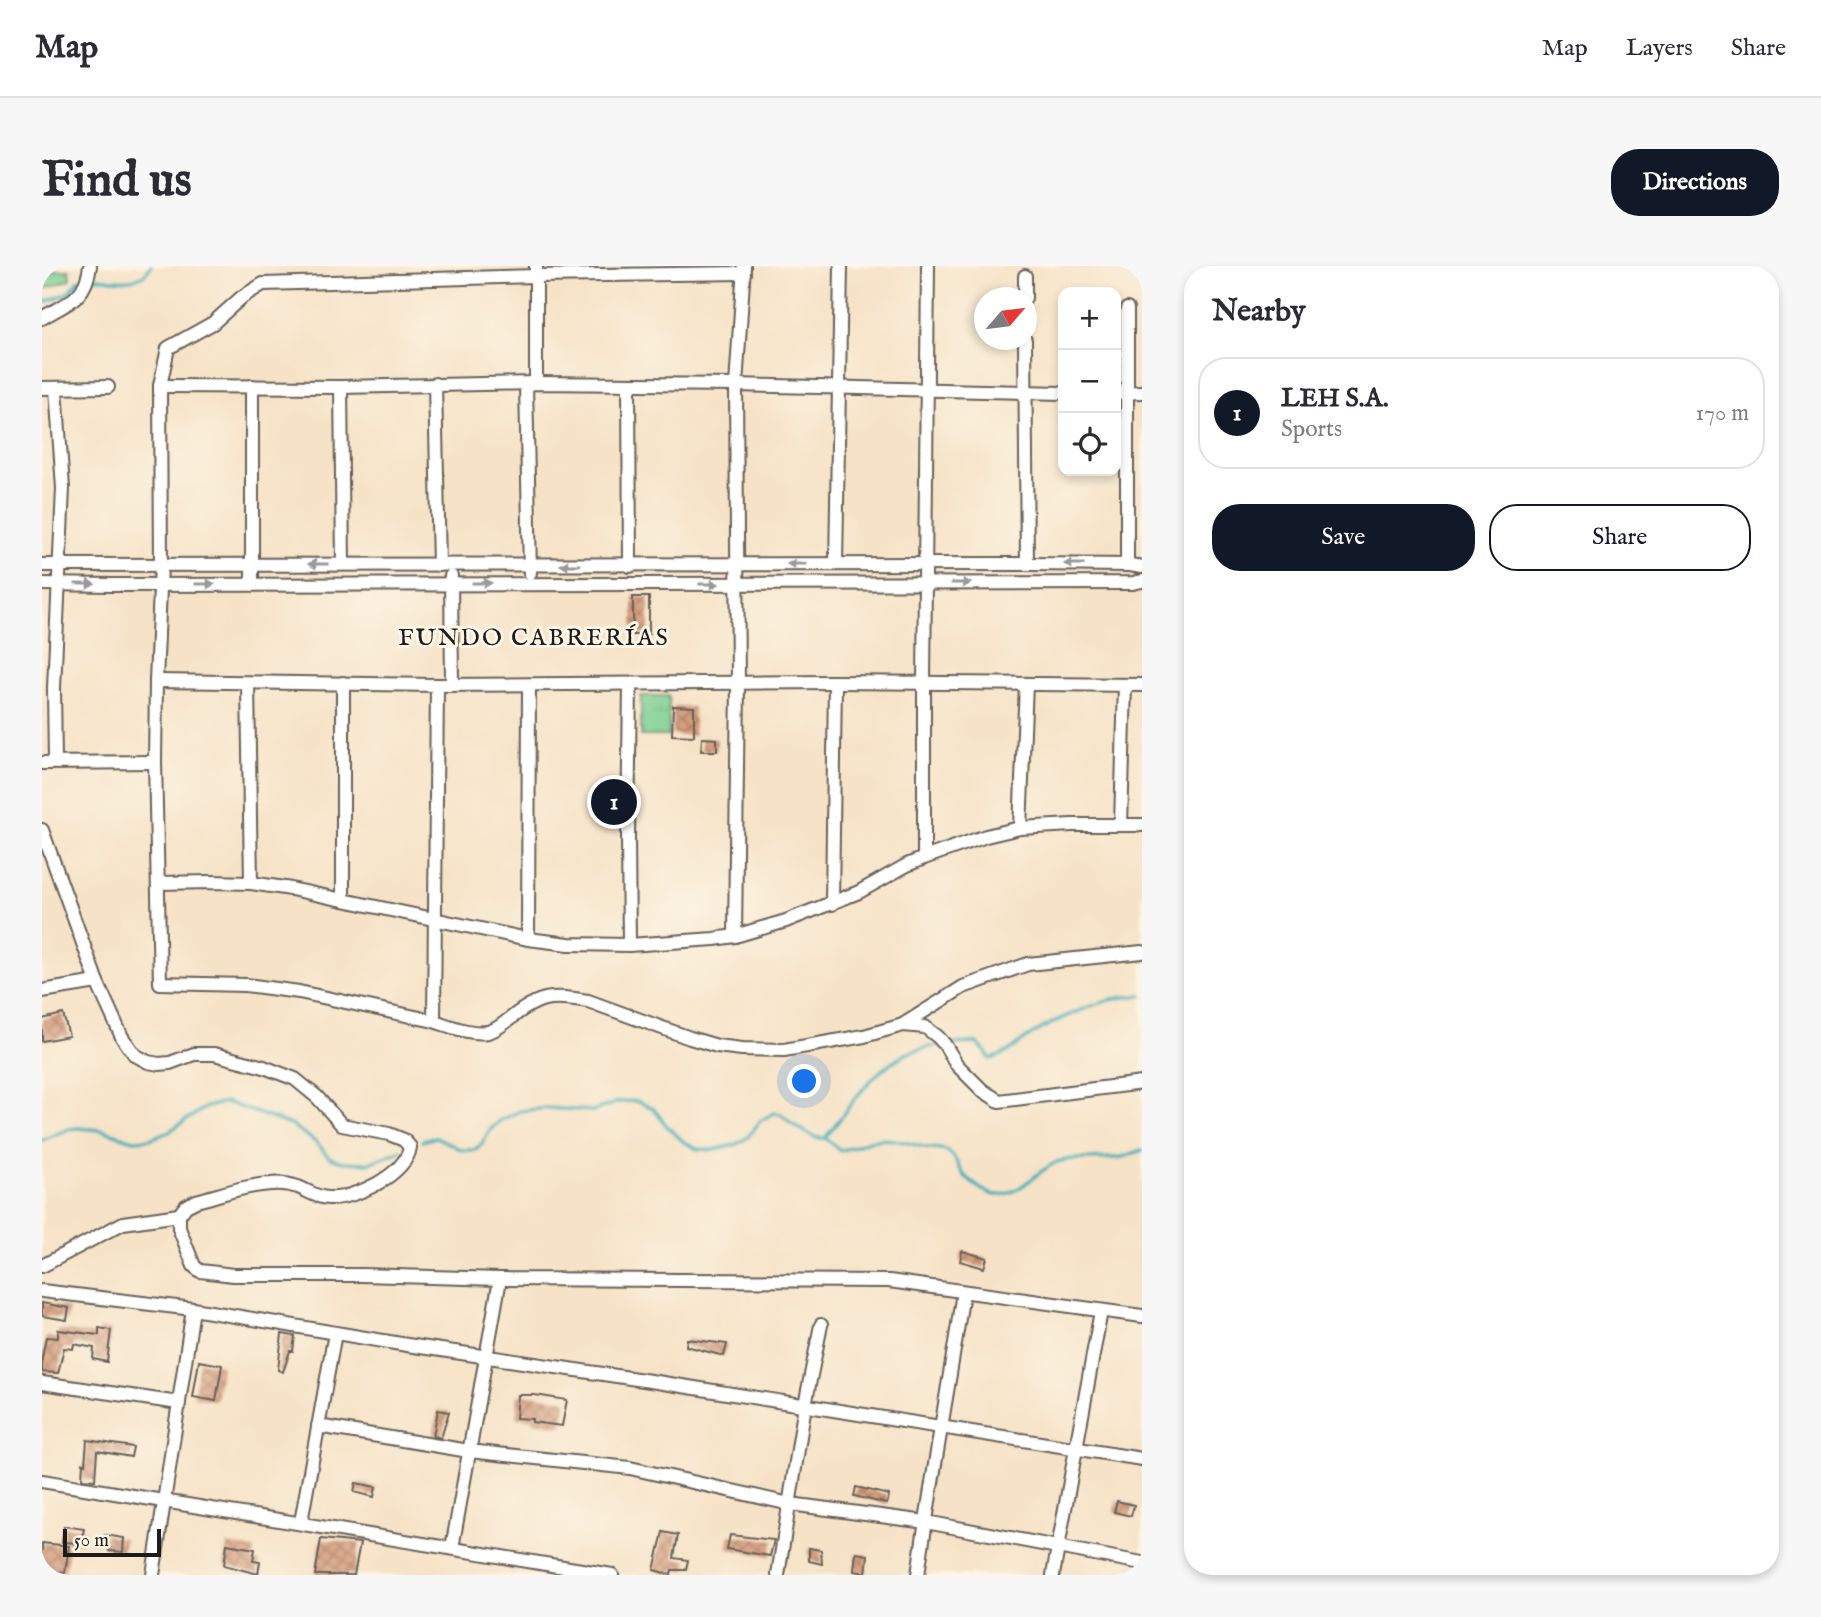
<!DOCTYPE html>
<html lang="en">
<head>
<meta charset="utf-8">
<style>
  :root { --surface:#fff; --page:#f7f7f7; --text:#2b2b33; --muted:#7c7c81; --line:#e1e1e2; --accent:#111827 }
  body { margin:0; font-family:"IM FELL English",serif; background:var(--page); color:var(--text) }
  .controls { position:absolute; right:21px; top:21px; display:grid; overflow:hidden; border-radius:14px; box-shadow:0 4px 10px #0003 }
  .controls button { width:63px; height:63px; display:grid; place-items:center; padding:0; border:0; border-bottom:2px solid var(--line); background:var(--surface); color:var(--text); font:35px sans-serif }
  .compass { position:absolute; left:932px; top:21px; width:63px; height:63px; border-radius:50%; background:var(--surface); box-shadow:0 4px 10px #0003; rotate:62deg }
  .scale { position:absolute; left:21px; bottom:18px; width:98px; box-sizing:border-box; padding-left:7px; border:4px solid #1c1c1c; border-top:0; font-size:19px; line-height:24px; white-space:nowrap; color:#1c1c1c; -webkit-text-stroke:5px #fcf5e5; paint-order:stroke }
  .you { position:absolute; left:763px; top:816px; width:24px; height:24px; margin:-18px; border:5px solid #fff; border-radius:50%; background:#1a73e8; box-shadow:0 0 0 10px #1a73e833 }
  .badge { display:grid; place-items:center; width:46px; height:46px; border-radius:50%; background:var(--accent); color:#fff; font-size:23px; font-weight:700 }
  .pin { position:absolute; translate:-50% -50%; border:4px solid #fff; box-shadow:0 2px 7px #0006 }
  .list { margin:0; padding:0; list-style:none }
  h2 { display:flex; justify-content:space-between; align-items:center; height:91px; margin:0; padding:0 28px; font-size:30px }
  h2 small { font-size:23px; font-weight:400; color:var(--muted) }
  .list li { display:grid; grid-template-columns:46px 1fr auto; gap:21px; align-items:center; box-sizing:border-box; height:112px; margin:0 14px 14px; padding:0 14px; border:2px solid var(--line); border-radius:28px }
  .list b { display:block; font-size:26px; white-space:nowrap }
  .list p { margin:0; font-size:23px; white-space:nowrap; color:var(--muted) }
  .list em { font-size:23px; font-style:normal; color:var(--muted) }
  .actions { display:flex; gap:14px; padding:21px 28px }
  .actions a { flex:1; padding:16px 0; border:2px solid var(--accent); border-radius:28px; text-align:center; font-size:24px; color:var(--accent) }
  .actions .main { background:var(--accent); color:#fff }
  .icon { flex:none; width:38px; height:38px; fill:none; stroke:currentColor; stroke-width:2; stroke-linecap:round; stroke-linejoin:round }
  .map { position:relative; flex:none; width:1100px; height:1309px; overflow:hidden; border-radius:28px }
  header { display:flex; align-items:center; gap:42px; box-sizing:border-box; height:98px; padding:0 35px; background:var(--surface); border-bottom:2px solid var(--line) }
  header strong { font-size:33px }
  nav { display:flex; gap:38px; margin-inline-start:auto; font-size:24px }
  .intro { display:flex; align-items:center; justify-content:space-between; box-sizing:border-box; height:168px; padding:0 42px }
  h1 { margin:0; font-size:49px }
  .button { padding:18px 32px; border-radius:28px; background:var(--accent); color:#fff; font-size:24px; font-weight:700 }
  main { display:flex; gap:42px; padding:0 42px }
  aside { flex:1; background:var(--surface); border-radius:28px; box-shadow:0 4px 10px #0003 }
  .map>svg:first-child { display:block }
</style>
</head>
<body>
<header>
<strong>Map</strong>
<nav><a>Map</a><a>Layers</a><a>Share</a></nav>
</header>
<div class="intro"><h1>Find us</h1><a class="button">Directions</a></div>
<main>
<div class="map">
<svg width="1100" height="1309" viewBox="0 0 1100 1309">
  <defs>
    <pattern id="grass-tufts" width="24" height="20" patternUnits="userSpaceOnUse" patternTransform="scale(1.75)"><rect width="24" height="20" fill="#7ace91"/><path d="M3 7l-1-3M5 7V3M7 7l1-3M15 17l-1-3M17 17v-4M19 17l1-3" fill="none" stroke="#69b07c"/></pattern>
    <pattern id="building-cross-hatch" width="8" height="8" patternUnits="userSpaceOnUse" patternTransform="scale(1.75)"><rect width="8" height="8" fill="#d59d7d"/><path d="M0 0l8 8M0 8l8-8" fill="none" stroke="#ac7f66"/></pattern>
  </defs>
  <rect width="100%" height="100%" fill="#fcf5e5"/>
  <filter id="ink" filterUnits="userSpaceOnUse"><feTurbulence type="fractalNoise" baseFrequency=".0143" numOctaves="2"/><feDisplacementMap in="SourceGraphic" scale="14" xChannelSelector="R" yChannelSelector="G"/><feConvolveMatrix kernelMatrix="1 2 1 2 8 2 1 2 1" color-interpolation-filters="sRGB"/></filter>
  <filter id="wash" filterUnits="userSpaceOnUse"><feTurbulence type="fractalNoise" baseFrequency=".00686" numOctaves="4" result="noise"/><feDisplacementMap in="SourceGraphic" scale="28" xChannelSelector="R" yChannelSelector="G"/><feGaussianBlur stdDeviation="1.57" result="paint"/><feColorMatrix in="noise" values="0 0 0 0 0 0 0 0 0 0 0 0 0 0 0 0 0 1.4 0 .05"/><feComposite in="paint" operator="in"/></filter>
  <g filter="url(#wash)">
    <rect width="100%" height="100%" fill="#f6e2c6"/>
    <!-- grass -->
    <g fill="url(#grass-tufts)" stroke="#4b7556" stroke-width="2">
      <path d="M0,2L4,5L27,4L28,13L0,24Z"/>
      <rect x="599" y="430" width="28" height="40"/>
    </g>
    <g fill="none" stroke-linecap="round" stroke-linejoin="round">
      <!-- stream -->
      <g stroke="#3bacb7" stroke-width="3.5">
        <path d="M48,11C69,13 97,22 109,0"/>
        <path d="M0,37L26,27L37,14L41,13"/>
        <path d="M908,778L935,777L943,785L948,793C965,790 976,777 991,768C1016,752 1070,728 1100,730"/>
        <path d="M783,872C805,845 826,809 858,791C870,784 886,781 900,779"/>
        <path d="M0,874L27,863L36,862L60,864L92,874L108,873L126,866L164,841L184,836L251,860L275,877L283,887L289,892L301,896L327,897L358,885"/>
        <path d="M380,875L394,871L420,884H432L439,879L449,863L459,854L478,845L505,842L551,845L576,836L595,835L611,842L625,860L642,876L655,883L671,884L693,879L706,871L718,855L732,847L739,848L750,858L765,867L775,872H783L798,884C811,883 821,875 834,874C852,871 869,879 887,882C892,883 898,882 903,884C913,887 916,902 922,909C929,917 944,928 954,929C978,930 995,904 1015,896C1032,890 1061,895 1080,891C1087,890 1093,886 1100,884"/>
      </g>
    </g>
    <g id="blocks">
      <!-- building -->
      <g fill="url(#building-cross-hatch)">
        <rect x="591" y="331" width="16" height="38"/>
        <path d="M631,440L652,441V470L630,469Z"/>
        <path d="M660,472L675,473V485H659Z"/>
        <path d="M21,748L27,770L0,775V753Z"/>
        <path d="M920,985L945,992L942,1002L918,995Z"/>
        <path d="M0,1037L27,1042L25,1054L0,1050Z"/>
        <path d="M57,1062L69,1064L65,1096L51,1093L52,1082L32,1078L31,1083L22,1082L16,1107L0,1106V1092L4,1071L16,1072V1064L57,1069Z"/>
        <path d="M240,1068L253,1070L251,1085H248L241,1106L236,1104Z"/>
        <path d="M645,1073L685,1078L682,1090L644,1080Z"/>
        <path d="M157,1095L180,1099L174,1135L151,1131Z"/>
        <path d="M476,1129H493L525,1134L520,1160L490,1156V1153L474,1152Z"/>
        <path d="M396,1144L407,1146L399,1172L391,1170Z"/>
        <path d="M45,1174L91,1181L89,1191L55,1185L53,1214L40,1213L41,1197L43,1198Z"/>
        <path d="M314,1217L334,1221L332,1231L312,1226Z"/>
        <path d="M814,1221L847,1229L845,1238L812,1230Z"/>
        <path d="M1075,1235L1092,1239L1089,1250L1072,1246Z"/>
        <path d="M22,1260L42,1263L39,1277L20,1276Z"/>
        <path d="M621,1266L636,1269L632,1292L646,1294L644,1304H630L629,1309L612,1304Z"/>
        <path d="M63,1269L82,1272L81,1286L67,1285L68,1282L61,1281Z"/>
        <path d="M688,1269L732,1274L728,1290L685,1283Z"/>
        <path d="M279,1273L318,1277L312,1309H273Z"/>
        <path d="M0,1277L27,1280L23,1307L0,1303Z"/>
        <path d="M185,1278L213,1283L211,1295L218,1296L216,1308L182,1299Z"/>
        <path d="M767,1282L779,1284L780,1298L767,1295Z"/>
        <path d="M814,1287L826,1289L824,1307L812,1305Z"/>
      </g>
    </g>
  </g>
  <g filter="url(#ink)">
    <use href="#blocks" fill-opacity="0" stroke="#686158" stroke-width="2"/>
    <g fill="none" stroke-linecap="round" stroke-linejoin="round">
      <defs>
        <g id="minor">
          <path d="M494,0V117"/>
          <path d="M983,10V32"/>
          <path d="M1085,43V299"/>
          <path d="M0,52C25,37 44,33 48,0"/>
          <path d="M983,74L985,298"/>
          <path d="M393,118L397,299"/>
          <path d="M484,118L488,307"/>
          <path d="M587,118L588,300"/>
          <path d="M118,120L299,121L494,117L694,119L1021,127"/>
          <path d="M210,120V318"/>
          <path d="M299,121L301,298"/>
          <path d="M0,122L66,121"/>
          <path d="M1074,127L1100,126"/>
          <path d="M794,298L799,0"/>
          <path d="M0,299L985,298L1088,299L1100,301"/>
          <path d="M409,310L410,418"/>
          <path d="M0,318L70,319L1091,317L1100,315"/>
          <path d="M114,415L395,419L793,416L1100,419"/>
          <path d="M206,417L209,617"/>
          <path d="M301,417V633"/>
          <path d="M395,419L392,755L257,726L204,719L118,717L113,496L114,415L119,299L118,120L126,82L171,57L200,31L221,18L494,10L702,7"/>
          <path d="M13,496L12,422L21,222L14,122"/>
          <path d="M0,497L113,496"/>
          <path d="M1079,559L1083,419"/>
          <path d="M978,562L984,418"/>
          <path d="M0,564L55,716L80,771L93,789L106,796L117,798L128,797L152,788H172L222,801L253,813L275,831L300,859L347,868L362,874L368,881C365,908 312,934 286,932C275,932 266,925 256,921C247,918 238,917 229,918C204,919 178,929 154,935L144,940L137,949V962L152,1000L158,1005L167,1006L191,1009H320L458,1013L847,1015L1100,1050"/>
          <path d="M882,592V417L886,0"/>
          <path d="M116,617L169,616L209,617L249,623L486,673L527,678L587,679L672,673L693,670L744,655L817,626L865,599L882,592L944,570L978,562L1030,559H1100"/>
          <path d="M790,638L793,416"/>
          <path d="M693,670L696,418L694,119L702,0"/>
          <path d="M486,673L487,419"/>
          <path d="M587,679L586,572L588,419"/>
          <path d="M0,725L55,716"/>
          <path d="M392,755C408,760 429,769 446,766C455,764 462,757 469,752C498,729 510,729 546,735L648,772L675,780L700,783L742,784L822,770L861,759L883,761L896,771L903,779L915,799L940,824L957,835L1100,817"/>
          <path d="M862,758L921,721L986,698L1100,686"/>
          <path d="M0,1000L81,957L137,949"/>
          <path d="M0,1025L151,1043L365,1079L615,1116L1100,1193"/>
          <path d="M0,1117L137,1137"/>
          <path d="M276,1160L427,1185L588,1202L748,1238L884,1256L1100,1297"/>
          <path d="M0,1215L570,1309"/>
          <path d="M259,1256L293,1067"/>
          <path d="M410,1282L458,1013"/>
          <path d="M111,1309L151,1043"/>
          <path d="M736,1309L763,1139L779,1059"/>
          <path d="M876,1309C889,1214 907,1120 921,1026"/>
          <path d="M1011,1309L1059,1045"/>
        </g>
      </defs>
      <!-- minor casing -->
      <use href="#minor" stroke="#686158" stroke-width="16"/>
      <!-- minor -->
      <use href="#minor" stroke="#fff" stroke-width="12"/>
    </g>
    <!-- one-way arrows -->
    <defs><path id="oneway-solid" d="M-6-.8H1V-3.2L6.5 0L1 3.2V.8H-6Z" transform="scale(1.75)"/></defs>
    <g fill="#999">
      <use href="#oneway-solid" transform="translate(276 298) rotate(180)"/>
      <use href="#oneway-solid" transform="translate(755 298) rotate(-180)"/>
      <use href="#oneway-solid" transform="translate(1032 298) rotate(-180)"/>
      <use href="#oneway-solid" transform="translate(528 299) rotate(-180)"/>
      <use href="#oneway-solid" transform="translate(440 317)"/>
      <use href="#oneway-solid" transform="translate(919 317)"/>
      <use href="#oneway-solid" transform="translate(43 318) rotate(1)"/>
      <use href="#oneway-solid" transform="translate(163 318)"/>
      <use href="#oneway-solid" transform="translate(667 318)"/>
    </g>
  </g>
  <g text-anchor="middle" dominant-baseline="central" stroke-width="6" stroke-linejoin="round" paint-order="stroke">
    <!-- quarter labels -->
    <g font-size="24" letter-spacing="2" fill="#1c1c1c" stroke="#fcf5e5">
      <text x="492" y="372">FUNDO CABRERÍAS</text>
    </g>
  </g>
</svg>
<div class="controls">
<button>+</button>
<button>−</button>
<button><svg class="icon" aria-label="locate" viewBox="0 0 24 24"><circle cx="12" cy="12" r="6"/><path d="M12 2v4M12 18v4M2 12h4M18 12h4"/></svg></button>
</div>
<svg class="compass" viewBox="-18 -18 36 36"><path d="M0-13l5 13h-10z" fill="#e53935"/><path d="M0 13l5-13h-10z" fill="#7c7c81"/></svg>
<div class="scale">50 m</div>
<div class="you"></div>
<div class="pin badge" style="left:572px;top:536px">1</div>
</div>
<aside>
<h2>Nearby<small></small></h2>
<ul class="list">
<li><span class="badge">1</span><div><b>LEH S.A.</b><p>Sports</p></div><em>170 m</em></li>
</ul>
<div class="actions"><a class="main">Save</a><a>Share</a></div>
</aside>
</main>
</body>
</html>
